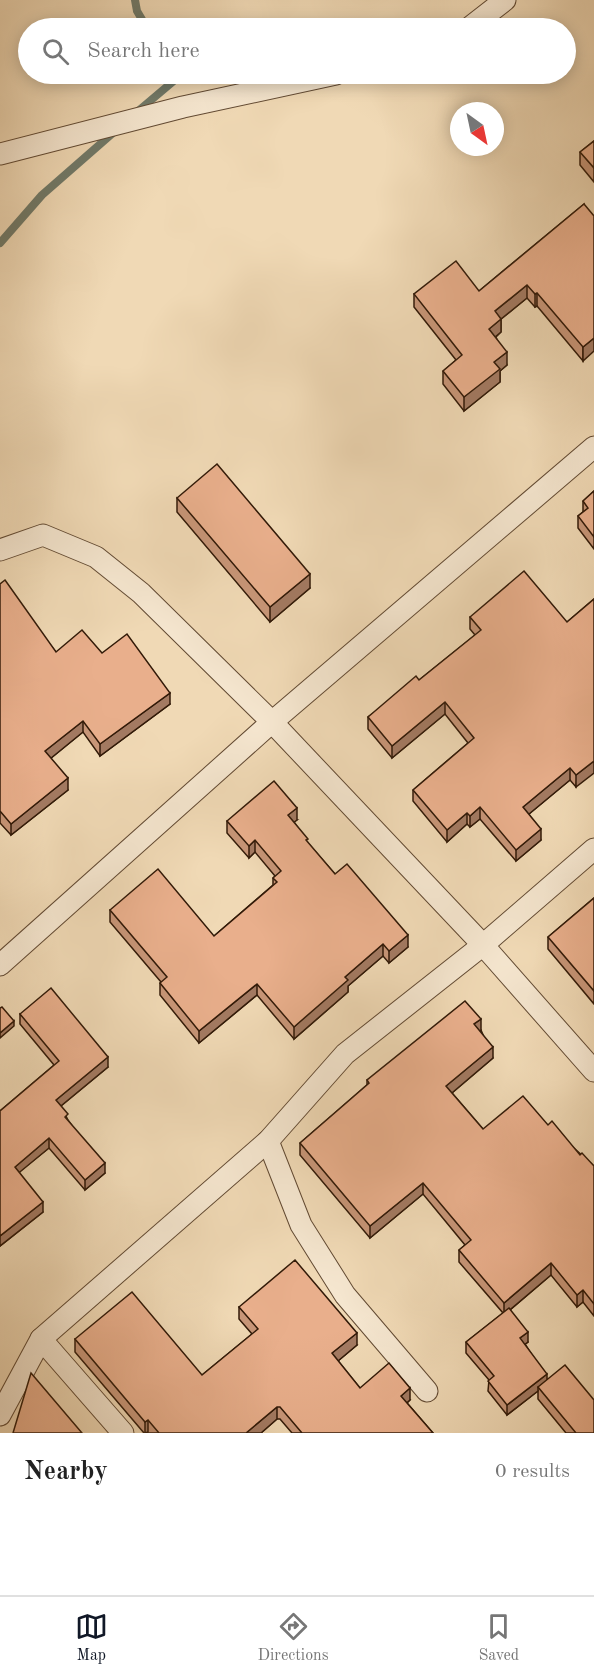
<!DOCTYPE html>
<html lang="en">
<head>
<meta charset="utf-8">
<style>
  :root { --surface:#fff; --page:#f6f6f6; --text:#222; --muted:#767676; --line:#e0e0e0; --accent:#111827 }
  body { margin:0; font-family:"Old Standard TT",serif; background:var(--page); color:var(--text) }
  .compass { position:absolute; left:450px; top:102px; width:54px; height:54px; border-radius:50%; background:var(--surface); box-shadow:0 3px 15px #0003; rotate:147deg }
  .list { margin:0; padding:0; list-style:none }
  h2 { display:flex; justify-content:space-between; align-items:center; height:78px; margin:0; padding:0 24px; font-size:26px }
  h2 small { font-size:20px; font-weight:400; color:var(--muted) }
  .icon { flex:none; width:33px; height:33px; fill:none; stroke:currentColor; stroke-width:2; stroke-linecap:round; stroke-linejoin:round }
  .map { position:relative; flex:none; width:594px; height:1433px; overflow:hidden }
  .search { position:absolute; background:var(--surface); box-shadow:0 3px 15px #0003; left:18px; right:18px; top:18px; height:66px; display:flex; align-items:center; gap:15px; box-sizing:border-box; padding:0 21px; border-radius:33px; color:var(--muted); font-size:22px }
  .sheet { height:162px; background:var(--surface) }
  nav { display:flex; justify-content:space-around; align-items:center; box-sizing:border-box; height:84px; border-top:2px solid var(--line); background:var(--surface); font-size:16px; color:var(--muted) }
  nav a { display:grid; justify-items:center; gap:3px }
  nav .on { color:var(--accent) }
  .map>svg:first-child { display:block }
</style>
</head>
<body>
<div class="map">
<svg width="594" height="1433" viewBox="0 0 594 1433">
  <rect width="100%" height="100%" fill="#f0d9b5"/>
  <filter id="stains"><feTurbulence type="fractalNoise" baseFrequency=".00333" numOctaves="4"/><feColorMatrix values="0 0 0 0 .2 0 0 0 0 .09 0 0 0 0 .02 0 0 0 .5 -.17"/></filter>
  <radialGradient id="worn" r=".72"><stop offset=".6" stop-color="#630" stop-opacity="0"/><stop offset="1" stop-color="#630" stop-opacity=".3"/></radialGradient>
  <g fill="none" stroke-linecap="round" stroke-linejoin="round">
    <!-- stream -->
    <g stroke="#717a69" stroke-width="8">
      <path d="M135,0L137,11L147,28"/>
      <path d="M137,112L176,79L173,74"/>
      <path d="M0,243L42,195L114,132"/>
    </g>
    <defs>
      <g id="street">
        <path d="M469,28L505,0"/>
        <path d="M0,154L183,107L336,74"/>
        <path d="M0,550L43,535L96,557L141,593L272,722L483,945L594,1071"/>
        <path d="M0,965L272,722L594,447"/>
        <path d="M268,1141L301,1225L345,1295L427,1391"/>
        <path d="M41,1339L123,1433"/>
        <path d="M0,1415L41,1339L268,1141L345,1054L483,945L594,849"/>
      </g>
    </defs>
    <!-- street casing -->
    <use href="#street" stroke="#624a33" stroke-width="23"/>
    <!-- street -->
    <use href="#street" stroke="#f5e6cf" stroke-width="21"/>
  </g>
  <!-- wall -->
  <g fill="#c89678" stroke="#321a08" stroke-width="1.5">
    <path d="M594,141V182L580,165V152Z"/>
    <path d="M584,204L583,361L537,306L535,307L527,298L501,319V332L496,337L507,365L500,371V382L464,411L443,384V371L456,360L414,307V294L479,291Z"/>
    <path d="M594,491V549L578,528V516L583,512V501Z"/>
    <path d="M177,498L310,588L270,622L177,512Z"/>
    <path d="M0,584L56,652L102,653L170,704L100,756L83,732L51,758L68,790L11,835L0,823Z"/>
    <path d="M594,599L576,787L570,780L529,814L541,840L516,861L480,819L470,827L467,824L447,842L413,801V790L468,743L445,714L392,758L368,729V717L419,680L475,635L470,629V617L567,622Z"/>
    <path d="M297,820L294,822L308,843L335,874L408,947L389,963L383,956L348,986V992L294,1039L257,995L199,1043L160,995V983L161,982L110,922V910L214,936L273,885V878L275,876L255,852L249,858L227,833V821Z"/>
    <path d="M594,898V1004L548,949V937Z"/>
    <path d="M20,1014L108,1067L61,1106L68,1120L105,1173L85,1190L49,1148L19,1172L43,1212L0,1246V1111L54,1065L20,1024Z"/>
    <path d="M481,1030L493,1058L452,1093L483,1129L548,1125L594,1166V1316L583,1302L577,1307L551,1275L510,1310L528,1342L525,1344L547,1379L594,1433H566L538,1399V1391L507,1415L488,1391L489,1380L466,1353V1342L503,1313L459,1262V1250L465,1245L423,1194L370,1238L300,1155V1143L367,1085V1080Z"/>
    <path d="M239,1307L357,1345L338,1361L360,1388L410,1400L407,1403L433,1433H292L280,1419H277L261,1433H144L75,1352V1339L202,1375L252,1334L239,1319Z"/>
  </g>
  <!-- shaded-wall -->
  <g fill="#a37a62" stroke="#321a08" stroke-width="1.5">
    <path d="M527,285V298L495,324V311Z"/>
    <path d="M537,293V306L535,307V294Z"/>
    <path d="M501,319V332L489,342V329Z"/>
    <path d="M594,338V351L583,361V347Z"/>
    <path d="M507,352V365L500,371V382L464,411V397L494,362Z"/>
    <path d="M310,574V588L270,622V607Z"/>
    <path d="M170,693V704L100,756V744Z"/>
    <path d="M445,702V714L392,758V746Z"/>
    <path d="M83,721V732L45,763V751Z"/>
    <path d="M594,761V773L576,787V775Z"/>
    <path d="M570,768V780L523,819V807Z"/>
    <path d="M68,778V790L11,835V824Z"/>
    <path d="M480,807V819L470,827V816Z"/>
    <path d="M297,808V820L288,827V815Z"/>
    <path d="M467,813V824L447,842V830Z"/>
    <path d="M541,829V840L516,861V850Z"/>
    <path d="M255,840V852L249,858V846Z"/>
    <path d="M408,935V947L389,963V951Z"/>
    <path d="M383,944V956L348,986V992L294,1039V1027L345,977Z"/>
    <path d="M257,984V995L199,1043V1031Z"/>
    <path d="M481,1019V1030L474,1036V1024Z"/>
    <path d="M14,1021V1026L0,1038V1033Z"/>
    <path d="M493,1047V1058L446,1098V1086Z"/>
    <path d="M108,1057V1067L56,1110V1100Z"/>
    <path d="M49,1138V1148L15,1176V1167Z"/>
    <path d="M105,1163V1173L85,1190V1180Z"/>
    <path d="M423,1183V1194L370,1238V1226Z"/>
    <path d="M43,1202V1212L0,1246V1236Z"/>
    <path d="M551,1263V1275L504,1315V1303Z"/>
    <path d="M583,1290V1302L577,1307V1295Z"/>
    <path d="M528,1332V1342L520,1348V1338Z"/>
    <path d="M357,1333V1345L332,1366V1353Z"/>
    <path d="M547,1374V1384L538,1387V1391L507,1415V1405Z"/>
    <path d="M410,1388V1400L401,1408V1396Z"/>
    <path d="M277,1407V1419L261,1433H246Z"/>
    <path d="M148,1420V1432L145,1433V1422Z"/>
  </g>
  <!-- building -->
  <g fill="#e9af8c" stroke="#321a08" stroke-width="1.5">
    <path d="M594,141V168L580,152Z"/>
    <path d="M584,204L594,216V338L583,347L537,293L535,294L527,285L495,311L501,319L489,329L507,352L494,362L500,369L464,397L443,371L462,355L414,294L456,261L479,291Z"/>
    <path d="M217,464L310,574L270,607L177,498Z"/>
    <path d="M594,491V537L578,516L588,508L583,501Z"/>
    <path d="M524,571L567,622L594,599V761L576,775L570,768L523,807L541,829L516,850L480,807L470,816L467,813L447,830L413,790L474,738L445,702L392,746L368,717L416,676L419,680L481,630L470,617Z"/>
    <path d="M5,580L56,652L82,630L102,653L127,634L170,693L100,744L83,721L45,751L68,778L11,824L0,811V584Z"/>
    <path d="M274,781L297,808L288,815L308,839L306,840L335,874L347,864L408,935L389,951L383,944L345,977L348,980L294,1027L257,984L199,1031L160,983L167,977L110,910L158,869L214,936L277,882L273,878L281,871L255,840L249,846L227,821Z"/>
    <path d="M594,898V991L548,937Z"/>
    <path d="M51,988L108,1057L56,1100L68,1114L65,1117L105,1163L85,1180L49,1138L15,1167L43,1202L0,1236V1111L59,1061L20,1014Z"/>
    <path d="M465,1001L481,1019L474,1024L493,1047L446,1086L483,1129L523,1096L548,1125L552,1121L580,1155L582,1153L594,1166V1304L583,1290L577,1295L551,1263L504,1303L459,1250L471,1240L423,1183L370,1226L300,1143L369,1083L367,1080Z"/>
    <path d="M2,1007L14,1021L0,1033V1008Z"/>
    <path d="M295,1260L357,1333L332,1353L360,1388L389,1363L410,1388L401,1396L433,1433H302L280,1407H277L246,1433H159L148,1420L145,1422L75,1339L132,1292L202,1375L258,1329L239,1307Z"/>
    <path d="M509,1308L528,1332L520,1338L547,1374L507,1405L488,1381L494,1376L466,1342Z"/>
    <path d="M565,1365L594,1400V1433H576L538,1387Z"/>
    <path d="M31,1373L82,1433H13Z"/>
  </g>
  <rect width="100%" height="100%" filter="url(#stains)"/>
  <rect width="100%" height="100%" fill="url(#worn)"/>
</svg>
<svg class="compass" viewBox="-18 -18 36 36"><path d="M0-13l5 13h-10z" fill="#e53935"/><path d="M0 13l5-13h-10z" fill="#767676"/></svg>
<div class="search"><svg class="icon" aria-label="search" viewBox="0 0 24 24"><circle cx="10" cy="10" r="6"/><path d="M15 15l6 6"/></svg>Search here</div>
</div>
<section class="sheet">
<h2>Nearby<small>0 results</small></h2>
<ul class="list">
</ul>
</section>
<nav>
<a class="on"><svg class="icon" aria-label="map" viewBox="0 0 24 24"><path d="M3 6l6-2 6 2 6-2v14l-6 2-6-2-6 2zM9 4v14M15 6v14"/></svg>Map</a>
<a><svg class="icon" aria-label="directions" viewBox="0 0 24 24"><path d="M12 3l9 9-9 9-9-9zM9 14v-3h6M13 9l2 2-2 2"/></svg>Directions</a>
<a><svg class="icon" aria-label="saved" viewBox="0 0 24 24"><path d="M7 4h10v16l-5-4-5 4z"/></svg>Saved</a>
</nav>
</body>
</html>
